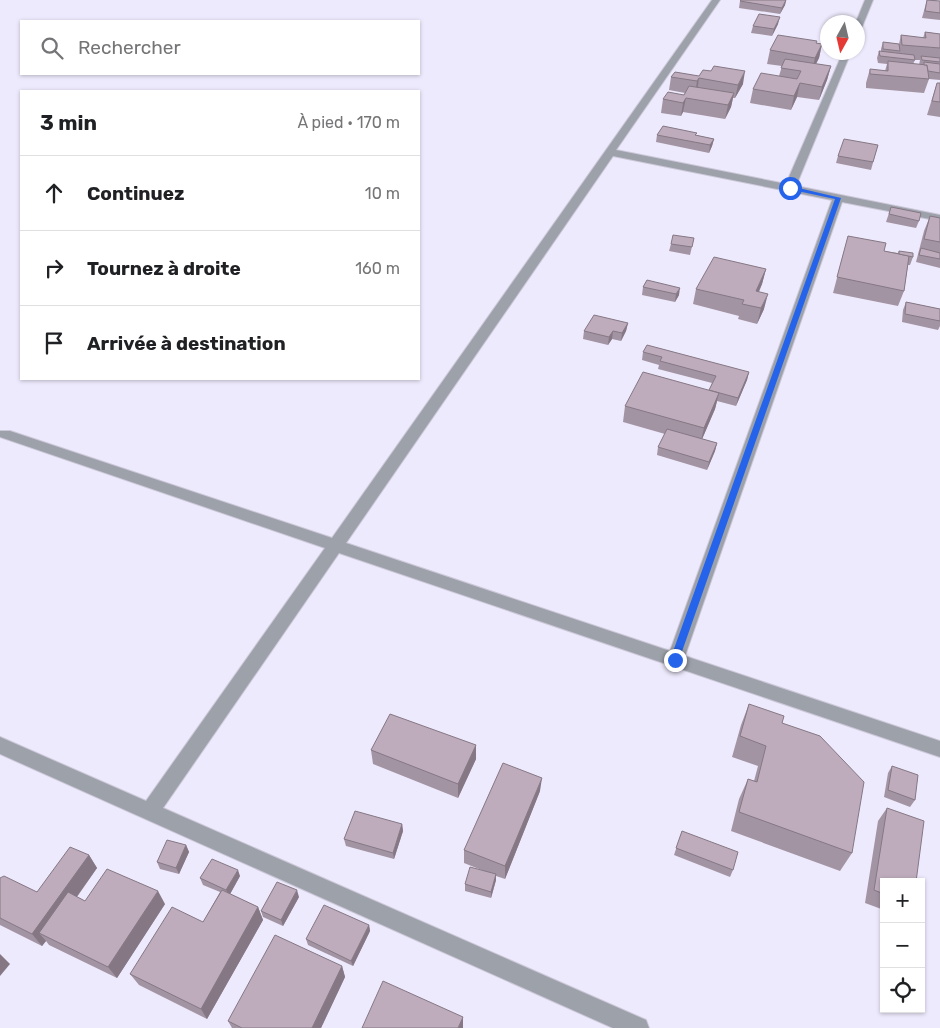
<!DOCTYPE html>
<html lang="fr">
<head>
<meta charset="utf-8">
<style>
  :root { --surface:#fff; --page:#f6f6f6; --text:#202124; --muted:#757577; --line:#e0e0e0 }
  body { margin:0; font-family:Rubik,sans-serif; background:var(--page); color:var(--text) }
  .controls { position:absolute; right:15px; bottom:15px; display:grid; overflow:hidden; border-radius:0px; box-shadow:0 1px 4px #0004 }
  .controls button { width:45px; height:45px; display:grid; place-items:center; padding:0; border:0; border-bottom:1px solid var(--line); background:var(--surface); color:var(--text); font:25px sans-serif }
  .compass { position:absolute; left:820px; top:15px; width:45px; height:45px; border-radius:50%; background:var(--surface); box-shadow:0 1px 4px #0004; rotate:188deg }
  .stop { position:absolute; width:15px; height:15px; margin:-11px; border:4px solid #2563eb; border-radius:50%; background:#fff }
  .stop.end { background:#2563eb; border-color:#fff; box-shadow:0 1px 5px #0008 }
  .list { margin:0; padding:0; list-style:none }
  h2 { display:flex; justify-content:space-between; align-items:center; height:65px; margin:0; padding:0 20px; font-size:21px }
  h2 small { font-size:16px; font-weight:400; color:var(--muted) }
  .list li { display:grid; grid-template-columns:32px 1fr auto; gap:15px; align-items:center; box-sizing:border-box; height:75px; padding:0 20px; border-top:1px solid var(--line) }
  .list b { display:block; font-size:19px; white-space:nowrap }
  .list em { font-size:16px; font-style:normal; color:var(--muted) }
  .icon { flex:none; width:28px; height:28px; fill:none; stroke:currentColor; stroke-width:2; stroke-linecap:round; stroke-linejoin:round }
  .map { position:relative; flex:none; width:940px; height:1028px; overflow:hidden }
  .search { position:absolute; background:var(--surface); box-shadow:0 1px 4px #0004; left:20px; top:20px; width:400px; height:55px; display:flex; align-items:center; gap:12px; box-sizing:border-box; padding:0 18px; border-radius:0px; color:var(--muted); font-size:19px }
  .panel { position:absolute; background:var(--surface); box-shadow:0 1px 4px #0004; left:20px; top:90px; width:400px; height:290px; border-radius:0px }
  .map>svg:first-child { display:block }
</style>
</head>
<body>
<div class="map">
<svg width="940" height="1028" viewBox="0 0 940 1028">
  <rect width="100%" height="100%" fill="#eeeafd"/>
  <g fill="none" stroke-linecap="round" stroke-linejoin="round">
    <defs>
      <g id="street">
        <path d="M712,0H720L616,150L786,184L843,52H851L796,186L940,215V221L842,202L685,656L940,741V757L339,553L163,808L646,1020L649,1028H613L0,754V737L146,801L325,548L0,437V431H10L332,538ZM613,156L832,200L670,651L346,543Z"/>
        <path d="M865,0H873L862,27L858,29V22H856Z"/>
      </g>
    </defs>
    <!-- street casing -->
    <use href="#street" stroke="#ccc8d9" stroke-width="2"/>
    <!-- street -->
    <use href="#street" fill="#9ca1aa" fill-rule="evenodd"/>
  </g>
  <!-- wall -->
  <g fill="#a394a3" fill-rule="evenodd">
    <path d="M786,0L785,5L780,14L739,8L740,1Z"/>
    <path d="M927,0L940,1V20L922,18Z"/>
    <path d="M778,24L772,36L751,33L753,26Z"/>
    <path d="M925,32L940,34V80L929,79L924,93L866,88V83L870,69L885,71L887,64L878,63L877,58L879,51L881,52V49L883,42L899,44L901,35L923,38ZM915,60H920L919,65L913,64Z"/>
    <path d="M817,43L822,44L819,58L816,64L831,66L827,80L819,100L797,97L791,110L750,103L753,89L779,76L782,66L767,64L770,50Z"/>
    <path d="M675,72L743,84L735,98H733L731,107L725,119L683,112L681,116L661,113L663,99L684,95L685,93L669,90L671,77Z"/>
    <path d="M937,83H940V117L927,115Z"/>
    <path d="M657,135H696L714,139L712,146L709,153L656,142Z"/>
    <path d="M878,145L871,170L836,163L838,156Z"/>
    <path d="M891,207L919,221L916,228L886,222Z"/>
    <path d="M930,216L940,218V268L916,262L924,231Z"/>
    <path d="M848,236L884,251L898,253L899,251L913,257L910,265H908L904,291L898,306L833,293Z"/>
    <path d="M694,238L690,255L669,251L671,244Z"/>
    <path d="M766,269L762,284L759,292L764,309L757,324L738,319L739,316L693,304L696,289Z"/>
    <path d="M647,280L679,295L675,302L642,295L643,287Z"/>
    <path d="M906,302L940,309V326L938,330L902,322L903,310Z"/>
    <path d="M628,323L626,331L621,341L612,339L608,345L583,339L584,331Z"/>
    <path d="M643,352L749,372L747,380L736,406L717,401L715,409L702,439L717,443L715,451L707,470L657,455L658,447L665,434L623,422L625,406L709,391L712,383L658,369L659,365L642,360Z"/>
    <path d="M749,704L782,723L852,853L840,871L731,831L739,799L748,779L754,781L758,766L732,757L741,725Z"/>
    <path d="M476,745V759L458,798L373,764L371,750Z"/>
    <path d="M892,766L915,800L910,807L884,797L888,773Z"/>
    <path d="M540,791L505,879L496,876V880L491,898L465,891V884L484,871L464,863V850Z"/>
    <path d="M887,808L884,882V910L865,903L878,821Z"/>
    <path d="M402,824L403,831L394,859L346,846L344,839Z"/>
    <path d="M682,831L733,870L730,877L674,855Z"/>
    <path d="M186,845L189,852L179,874L160,869L157,862Z"/>
    <path d="M89,855L97,868L77,897L85,901L165,904L117,978L49,945L46,941L42,946L0,925V878L37,892Z"/>
    <path d="M240,876L230,894L258,907L263,920L207,1019L139,985L130,974L203,922L220,892L203,885L200,878Z"/>
    <path d="M299,897L283,926L263,917L261,911Z"/>
    <path d="M369,925L370,931L353,966L308,945L306,939Z"/>
    <path d="M342,966L345,977L321,1028H232L228,1021Z"/>
  </g>
  <!-- shaded-wall -->
  <g fill="#857884">
    <path d="M786,0L785,5L780,14L782,8Z"/>
    <path d="M780,17L778,24L772,36L774,29Z"/>
    <path d="M822,44L819,58L812,71L815,58Z"/>
    <path d="M831,66L827,80L819,100L822,87Z"/>
    <path d="M745,71L743,84L735,98L738,85Z"/>
    <path d="M699,78L697,92L695,95L697,81Z"/>
    <path d="M800,83L797,97L791,110L794,96Z"/>
    <path d="M734,93L731,107L725,119L728,105Z"/>
    <path d="M686,98L683,112L681,116L683,103Z"/>
    <path d="M714,139L712,146L709,153L710,145Z"/>
    <path d="M766,269L762,284L752,306L756,291Z"/>
    <path d="M680,288L679,295L675,302L676,294Z"/>
    <path d="M768,294L764,309L757,324L761,308Z"/>
    <path d="M628,323L626,331L621,341L622,333Z"/>
    <path d="M613,331L612,339L608,345L609,337Z"/>
    <path d="M749,372L747,380L736,406L738,398Z"/>
    <path d="M719,393L715,409L700,444L704,428Z"/>
    <path d="M717,443L715,451L707,470L709,462Z"/>
    <path d="M476,745V759L458,798V784Z"/>
    <path d="M542,778L540,791L505,879V866Z"/>
    <path d="M402,824L403,831L394,859L393,853Z"/>
    <path d="M186,845L189,852L179,874L176,868Z"/>
    <path d="M89,855L97,868L48,937L39,933L46,941L42,946L32,934Z"/>
    <path d="M238,870L240,876L229,896L226,890Z"/>
    <path d="M496,874V880L491,898V892Z"/>
    <path d="M297,890L299,897L283,926L281,920Z"/>
    <path d="M158,891L165,904L117,978L108,967Z"/>
    <path d="M258,907L263,920L207,1019L201,1009Z"/>
    <path d="M369,925L370,931L353,966L351,961Z"/>
    <path d="M0,954L10,964L0,976Z"/>
    <path d="M342,966L345,977L321,1028H312Z"/>
    <path d="M463,1017V1028H458Z"/>
  </g>
  <!-- building -->
  <g fill="#beacbd" stroke="#857884">
    <path d="M741,0H786L782,8L740,1Z"/>
    <path d="M927,0L940,1V13L925,11Z"/>
    <path d="M759,14L780,17L774,29L753,26Z"/>
    <path d="M925,32L940,34V48L902,45L901,35L926,38Z"/>
    <path d="M778,35L817,41L816,43L822,44L815,58L770,50Z"/>
    <path d="M883,42L899,44L900,51L883,49Z"/>
    <path d="M879,51L914,55L915,60L880,56Z"/>
    <path d="M921,56L940,58V62L922,60Z"/>
    <path d="M785,59L831,66L822,87L800,83L794,96L753,89L761,73L797,79L801,71L781,68Z"/>
    <path d="M888,61L927,65L929,79L870,74V69L888,71Z"/>
    <path d="M924,62L940,64V73L928,71L927,65H924Z"/>
    <path d="M714,66L745,71L738,85L699,78L697,81L671,77L675,72L699,76L703,70L711,71Z"/>
    <path d="M937,83H940V102L932,101Z"/>
    <path d="M689,86L734,93L728,105L686,98L683,103L663,99L668,92L684,95Z"/>
    <path d="M663,126L697,133L695,135L714,139L710,145L657,135Z"/>
    <path d="M844,139L878,145L873,162L838,156Z"/>
    <path d="M891,207L921,213L919,221L889,214Z"/>
    <path d="M930,216L940,218V242L924,239Z"/>
    <path d="M673,235L694,238L692,247L671,244Z"/>
    <path d="M848,236L886,243L884,251L909,256L904,291L837,277Z"/>
    <path d="M921,248L940,253V259L919,255Z"/>
    <path d="M899,251L913,253V257L899,254Z"/>
    <path d="M714,257L766,269L756,291L768,294L761,308L742,304L744,300L696,289Z"/>
    <path d="M647,280L680,288L676,294L643,287Z"/>
    <path d="M906,302L940,309V321L905,314Z"/>
    <path d="M594,315L628,323L622,333L613,331L609,337L584,331Z"/>
    <path d="M647,345L749,372L738,398L709,390L716,376L660,361L662,357L643,352Z"/>
    <path d="M643,372L719,393L704,428L625,406Z"/>
    <path d="M667,429L717,443L709,462L658,447Z"/>
    <path d="M749,704L784,716L782,723L820,736L864,782L852,853L739,812L748,779L757,782L766,746L740,736Z"/>
    <path d="M390,714L476,745L458,784L371,750Z"/>
    <path d="M503,763L542,778L505,866L464,850Z"/>
    <path d="M892,766L918,775L915,800L888,790Z"/>
    <path d="M887,808L924,821L916,882H884V894L874,890Z"/>
    <path d="M355,811L402,824L393,853L344,839Z"/>
    <path d="M682,831L738,852L733,870L676,848Z"/>
    <path d="M167,840L186,845L176,868L157,862Z"/>
    <path d="M70,847L89,855L32,934L0,918V878L4,876L37,892Z"/>
    <path d="M212,859L238,870L226,890L200,878Z"/>
    <path d="M470,867L496,874L491,892L465,884Z"/>
    <path d="M107,869L158,891L108,967L39,933L68,892L85,901Z"/>
    <path d="M277,882L297,890L281,920L261,911Z"/>
    <path d="M222,890L258,907L201,1009L130,974L172,907L203,922Z"/>
    <path d="M324,905L369,925L351,961L306,939Z"/>
    <path d="M275,935L342,966L312,1028H242L228,1021Z"/>
    <path d="M383,981L463,1017L458,1028H362Z"/>
  </g>
  <!-- route -->
  <path fill="#2563eb" d="M790,186L841,198L679,660L675,664L670,660L835,199L788,189Z"/>
</svg>
<div class="controls">
<button>+</button>
<button>−</button>
<button><svg class="icon" aria-label="locate" viewBox="0 0 24 24"><circle cx="12" cy="12" r="6"/><path d="M12 2v4M12 18v4M2 12h4M18 12h4"/></svg></button>
</div>
<svg class="compass" viewBox="-18 -18 36 36"><path d="M0-13l5 13h-10z" fill="#e53935"/><path d="M0 13l5-13h-10z" fill="#757577"/></svg>
<div class="stop" style="left:790px;top:188px"></div>
<div class="stop end" style="left:675px;top:660px"></div>
<div class="search"><svg class="icon" aria-label="search" viewBox="0 0 24 24"><circle cx="10" cy="10" r="6"/><path d="M15 15l6 6"/></svg>Rechercher</div>
<section class="panel">
<h2>3 min<small>À pied · 170 m</small></h2>
<ul class="list">
<li><svg class="icon" aria-label="ahead" viewBox="0 0 24 24"><path d="M12 20V5M6 11l6-6 6 6"/></svg><div><b>Continuez</b></div><em>10 m</em></li>
<li><svg class="icon" aria-label="right" viewBox="0 0 24 24"><path d="M7 20v-9h11M14 6l5 5-5 5"/></svg><div><b>Tournez à droite</b></div><em>160 m</em></li>
<li><svg class="icon" aria-label="arrive" viewBox="0 0 24 24"><path d="M6 21V4h12l-3 4 3 4H6"/></svg><div><b>Arrivée à destination</b></div></li>
</ul>
</section>
</div>
</body>
</html>
